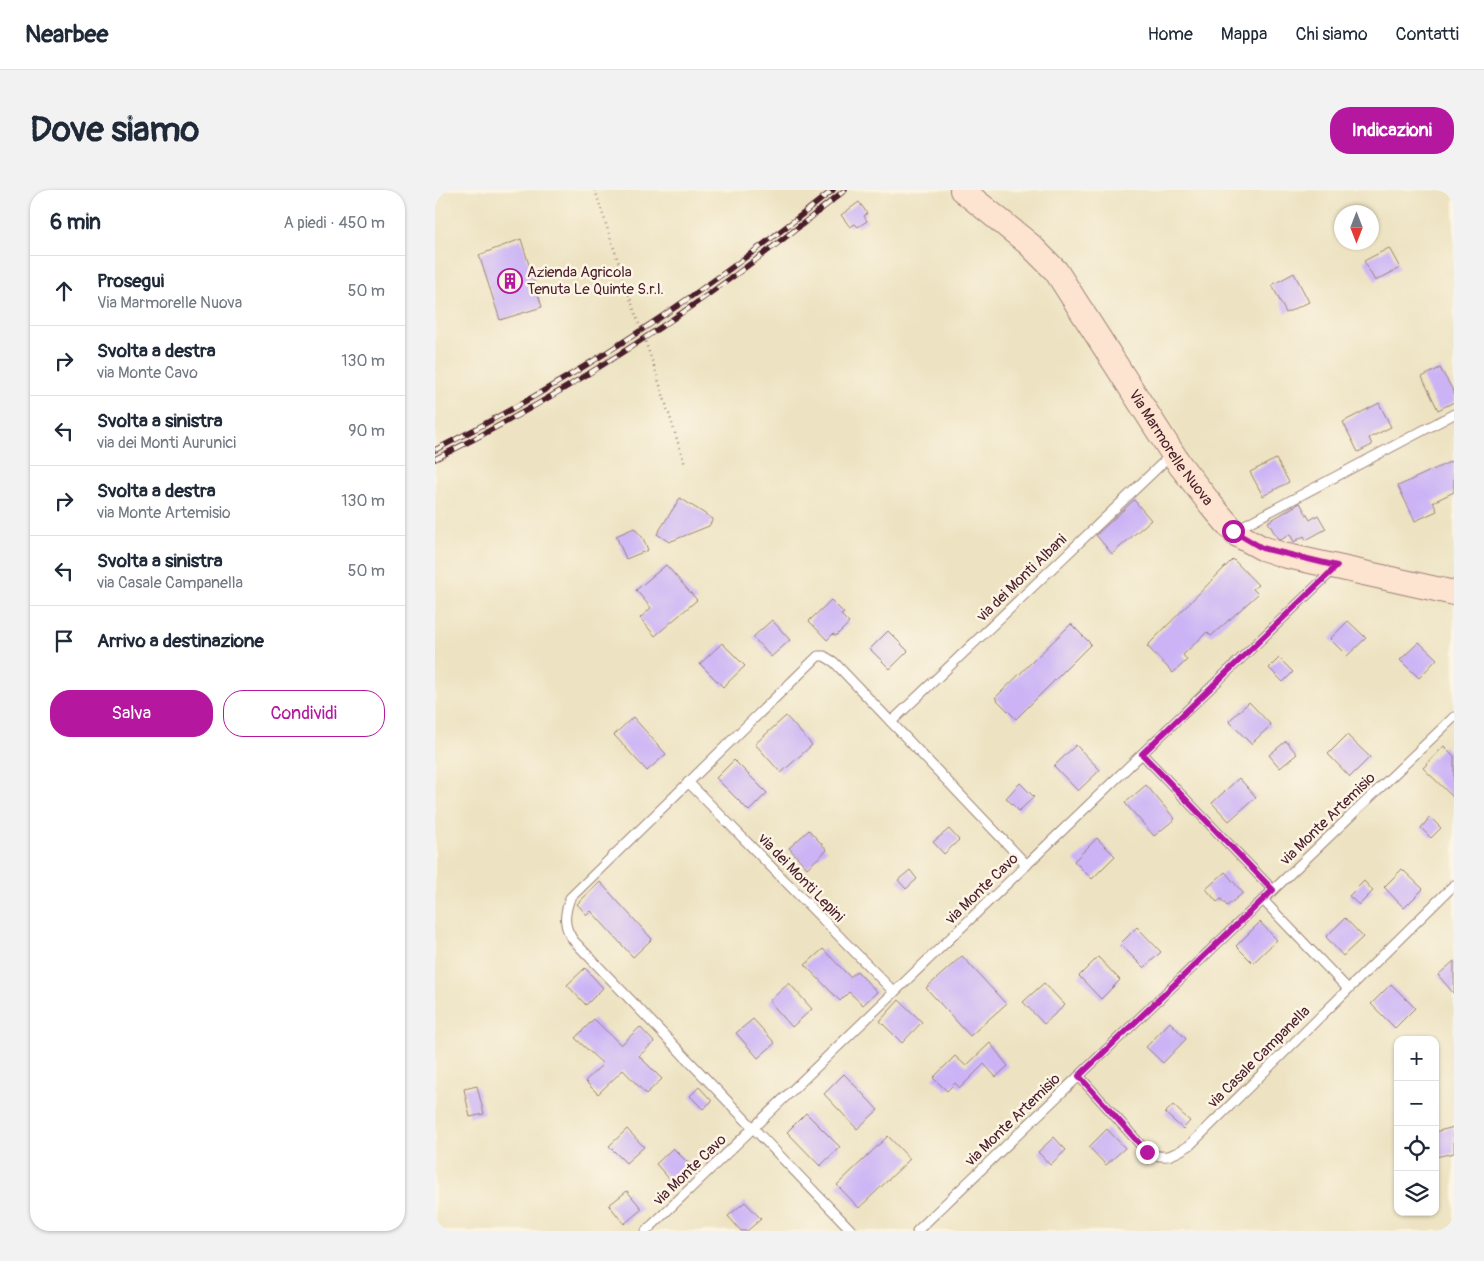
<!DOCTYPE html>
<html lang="it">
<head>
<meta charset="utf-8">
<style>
  :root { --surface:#fff; --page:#f2f2f3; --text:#1f2937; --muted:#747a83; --line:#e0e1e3; --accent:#b5179e }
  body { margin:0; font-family:Pangolin,sans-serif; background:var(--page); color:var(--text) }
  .controls { position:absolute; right:15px; bottom:15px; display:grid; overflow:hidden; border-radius:10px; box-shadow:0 1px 4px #0004 }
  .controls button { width:45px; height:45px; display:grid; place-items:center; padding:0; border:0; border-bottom:1px solid var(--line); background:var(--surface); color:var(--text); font:25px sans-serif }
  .compass { position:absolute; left:899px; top:15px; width:45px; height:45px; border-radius:50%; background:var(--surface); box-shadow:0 1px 4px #0004; rotate:180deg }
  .stop { position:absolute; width:15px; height:15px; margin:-11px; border:4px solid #b5179e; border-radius:50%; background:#fff }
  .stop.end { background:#b5179e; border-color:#fff; box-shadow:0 1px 5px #0008 }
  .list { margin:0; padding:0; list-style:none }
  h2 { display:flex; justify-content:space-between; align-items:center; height:65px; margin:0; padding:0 20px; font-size:21px }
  h2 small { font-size:16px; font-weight:400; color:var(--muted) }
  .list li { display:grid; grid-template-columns:32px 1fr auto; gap:15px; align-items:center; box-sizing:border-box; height:70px; padding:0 20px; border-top:1px solid var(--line) }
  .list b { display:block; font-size:19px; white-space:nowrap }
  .list p { margin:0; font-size:16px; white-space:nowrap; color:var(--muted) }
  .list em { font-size:16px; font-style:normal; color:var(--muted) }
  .actions { display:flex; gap:10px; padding:15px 20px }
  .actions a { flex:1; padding:11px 0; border:1px solid var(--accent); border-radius:20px; text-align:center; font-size:18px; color:var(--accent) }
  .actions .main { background:var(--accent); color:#fff }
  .icon { flex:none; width:28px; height:28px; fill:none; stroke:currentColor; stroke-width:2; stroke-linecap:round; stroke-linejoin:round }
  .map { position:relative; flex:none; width:1019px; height:1041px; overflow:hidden; border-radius:20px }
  header { display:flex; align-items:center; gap:30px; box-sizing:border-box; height:70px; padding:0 25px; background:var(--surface); border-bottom:1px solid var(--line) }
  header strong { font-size:24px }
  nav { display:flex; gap:28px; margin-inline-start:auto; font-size:18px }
  .intro { display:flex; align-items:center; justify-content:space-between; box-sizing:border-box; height:120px; padding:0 30px }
  h1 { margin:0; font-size:35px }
  .button { padding:12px 22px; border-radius:20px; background:var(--accent); color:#fff; font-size:18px; font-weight:700 }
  main { display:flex; gap:30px; padding:0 30px }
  aside { flex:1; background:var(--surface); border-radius:20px; box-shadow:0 1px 4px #0004 }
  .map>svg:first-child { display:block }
</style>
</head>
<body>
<header>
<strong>Nearbee</strong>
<nav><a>Home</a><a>Mappa</a><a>Chi siamo</a><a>Contatti</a></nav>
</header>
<div class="intro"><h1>Dove siamo</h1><a class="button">Indicazioni</a></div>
<main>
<aside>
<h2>6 min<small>A piedi · 450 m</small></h2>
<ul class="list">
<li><svg class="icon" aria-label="ahead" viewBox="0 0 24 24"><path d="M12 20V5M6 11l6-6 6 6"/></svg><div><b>Prosegui</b><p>Via Marmorelle Nuova</p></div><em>50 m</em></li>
<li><svg class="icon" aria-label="right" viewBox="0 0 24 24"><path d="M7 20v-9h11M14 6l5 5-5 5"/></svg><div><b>Svolta a destra</b><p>via Monte Cavo</p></div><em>130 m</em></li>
<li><svg class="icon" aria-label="left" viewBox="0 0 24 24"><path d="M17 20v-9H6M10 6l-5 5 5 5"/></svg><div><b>Svolta a sinistra</b><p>via dei Monti Aurunici</p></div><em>90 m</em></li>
<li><svg class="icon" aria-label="right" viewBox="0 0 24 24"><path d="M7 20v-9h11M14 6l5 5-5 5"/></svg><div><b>Svolta a destra</b><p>via Monte Artemisio</p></div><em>130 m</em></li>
<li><svg class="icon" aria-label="left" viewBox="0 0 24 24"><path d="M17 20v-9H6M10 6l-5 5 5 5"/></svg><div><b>Svolta a sinistra</b><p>via Casale Campanella</p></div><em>50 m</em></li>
<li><svg class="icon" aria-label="arrive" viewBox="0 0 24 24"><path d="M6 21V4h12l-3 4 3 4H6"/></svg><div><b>Arrivo a destinazione</b></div></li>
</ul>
<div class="actions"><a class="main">Salva</a><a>Condividi</a></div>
</aside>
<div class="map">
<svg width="1019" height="1041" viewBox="0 0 1019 1041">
  <rect width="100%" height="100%" fill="#fcf5e5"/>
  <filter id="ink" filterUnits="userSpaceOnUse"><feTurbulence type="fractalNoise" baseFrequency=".02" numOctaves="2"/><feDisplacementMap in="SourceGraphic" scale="10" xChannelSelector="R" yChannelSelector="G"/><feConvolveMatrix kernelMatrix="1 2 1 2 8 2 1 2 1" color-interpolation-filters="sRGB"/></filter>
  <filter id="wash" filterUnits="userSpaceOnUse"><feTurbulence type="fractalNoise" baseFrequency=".0096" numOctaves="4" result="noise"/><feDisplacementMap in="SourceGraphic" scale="20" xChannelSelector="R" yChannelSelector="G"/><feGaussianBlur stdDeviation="1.12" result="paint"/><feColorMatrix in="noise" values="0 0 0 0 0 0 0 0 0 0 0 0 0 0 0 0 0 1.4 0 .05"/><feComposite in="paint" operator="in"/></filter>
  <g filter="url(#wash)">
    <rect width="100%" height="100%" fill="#ede3c2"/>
    <g id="blocks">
      <!-- building -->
      <g fill="#cbb3f6">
        <path d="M424,12L432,23L429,26L432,31L423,37L420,34L415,37L406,25Z"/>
        <path d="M86,49L107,117L65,130L44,65Z"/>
        <path d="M954,58L965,78L940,91L929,71Z"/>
        <path d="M859,83L874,112L851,123L837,95Z"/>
        <path d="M1005,178L1019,202V212L1003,220L987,187Z"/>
        <path d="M944,213L956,237L934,248L937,255L923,262L908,232Z"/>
        <path d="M841,269L854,292L828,306L815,282Z"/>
        <path d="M1019,270V302L998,312L1002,321L980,331L963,296Z"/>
        <path d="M245,308L278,329L274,336L234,352L222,344Z"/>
        <path d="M699,310L716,330L677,364L661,345Z"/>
        <path d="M865,313L875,330L883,325L891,339L871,350L869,346L859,352L855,344L846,350L843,349L833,332Z"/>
        <path d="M199,338L208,348L213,360L191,369L181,346Z"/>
        <path d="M798,369L823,395L818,399L823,404L776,446L772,442L748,465L752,470L738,483L712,456Z"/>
        <path d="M231,375L262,410L220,446L205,428L216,418L201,400Z"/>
        <path d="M396,410L409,423L406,425L414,433L401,446L398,444L392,450L374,431Z"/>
        <path d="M337,430L355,450L336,467L318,447Z"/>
        <path d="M913,431L931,448L912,466L895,449Z"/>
        <path d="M636,434L656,454L581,529L560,508Z"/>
        <path d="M453,441L473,461L455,479L435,459Z"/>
        <path d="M984,452L1002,469L984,488L965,470Z"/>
        <path d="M287,453L310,476L288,497L265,474Z"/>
        <path d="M844,468L858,482L848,492L834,478Z"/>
        <path d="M814,512L836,535L816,554L794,531Z"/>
        <path d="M351,526L377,555L346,583L320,554Z"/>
        <path d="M198,527L231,564L212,581L179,545Z"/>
        <path d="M912,545L935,567L915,587L893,564Z"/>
        <path d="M851,551L862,564L845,578L834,565Z"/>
        <path d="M641,555L665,580L643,601L619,576Z"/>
        <path d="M1009,556L1019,566V608L988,578Z"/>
        <path d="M299,570L332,603L314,621L281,588Z"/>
        <path d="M804,588L821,607L794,631L777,613Z"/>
        <path d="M585,593L599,607L584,621L571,608Z"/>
        <path d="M711,595L740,629L719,646L690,613Z"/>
        <path d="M995,627L1006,638L996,648L986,638Z"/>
        <path d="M514,639L524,650L509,664L498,652Z"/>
        <path d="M374,640L392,660L372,678L354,658Z"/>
        <path d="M662,648L680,666L657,689L639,671Z"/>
        <path d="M967,679L988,699L969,718L949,697Z"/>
        <path d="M475,680L482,689L471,699L463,690Z"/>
        <path d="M790,682L808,703L792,716L786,709L782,712L771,699Z"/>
        <path d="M929,691L938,701L924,715L914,706Z"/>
        <path d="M165,692L217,749L198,767L156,721L152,725L142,714Z"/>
        <path d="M910,728L928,747L908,766L891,747Z"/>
        <path d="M825,732L842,750L818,773L801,756Z"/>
        <path d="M702,737L726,762L709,778L685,754Z"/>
        <path d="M388,759L415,787L422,781L442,802L428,815L414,802L405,811L370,775Z"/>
        <path d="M527,766L571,814L535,846L491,798Z"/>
        <path d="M663,767L685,790L666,809L644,786Z"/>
        <path d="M1019,771V804L1003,785Z"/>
        <path d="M150,778L168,798L151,815L132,795Z"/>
        <path d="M354,793L377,819L357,837L334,811Z"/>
        <path d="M609,793L630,815L609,834L588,812Z"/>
        <path d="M956,794L980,818L960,838L936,814Z"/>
        <path d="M464,810L487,832L467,853L445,831Z"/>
        <path d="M159,829L186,855L205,837L219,852L204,866L227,889L211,904L188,880L163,904L150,891L168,874L140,848Z"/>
        <path d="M318,829L340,853L323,868L301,843Z"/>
        <path d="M735,832L751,849L728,873L711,857Z"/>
        <path d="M555,853L573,876L561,887L549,874L525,898L520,893L512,901L498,888L520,866L531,876Z"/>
        <path d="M409,884L443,920L422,939L389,904Z"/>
        <path d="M42,896L49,924L35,927L29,899Z"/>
        <path d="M264,897L277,911L268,919L255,906Z"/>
        <path d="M738,915L755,931L748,939L730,923Z"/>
        <path d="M371,923L405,957L385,976L352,942Z"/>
        <path d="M1019,937V963L1000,967V942Z"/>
        <path d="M192,939L209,957L191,973L174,956Z"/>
        <path d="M672,939L690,958L671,975L654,957Z"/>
        <path d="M453,946L475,969L424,1018L402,995Z"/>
        <path d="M619,947L631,960L615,975L603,962Z"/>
        <path d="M238,958L255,975L237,992L221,974Z"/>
        <path d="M192,1001L207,1019L189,1034L174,1015Z"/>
        <path d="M310,1012L326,1029L312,1041H306L293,1026Z"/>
      </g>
    </g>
  </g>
  <g filter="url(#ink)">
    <use href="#blocks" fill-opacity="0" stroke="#9c8176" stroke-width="1"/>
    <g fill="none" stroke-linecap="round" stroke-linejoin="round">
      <defs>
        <g id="lane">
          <path d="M800,340L1019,224"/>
          <path d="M456,532L736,265"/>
          <path d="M707,564L838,700"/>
          <path d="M253,592L459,802"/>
          <path d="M828,710L913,799"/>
          <path d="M644,886L712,962C731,971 738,965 755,955L1019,695"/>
          <path d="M211,1041L899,379"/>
          <path d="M417,1041L139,751C128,737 129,725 135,708L383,466H389L399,472L592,675"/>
          <path d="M482,1041L1019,527"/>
        </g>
        <g id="secondary">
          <path id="s1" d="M527,0L594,54L621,81L745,275L777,316L801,344L827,358L848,365L1019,403"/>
        </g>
      </defs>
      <!-- lane casing -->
      <use href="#lane" stroke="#9c8176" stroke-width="11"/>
      <!-- secondary casing -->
      <use href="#secondary" stroke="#9c8176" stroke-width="26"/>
      <!-- path -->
      <g stroke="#9c8176" stroke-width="2.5" stroke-dasharray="1 4" stroke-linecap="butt">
        <path d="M160,0L197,114"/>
        <path d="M219,176L250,275"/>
      </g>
      <!-- lane -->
      <use href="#lane" stroke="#fff" stroke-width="9"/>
      <!-- secondary -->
      <use href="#secondary" stroke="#fde4d1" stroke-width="24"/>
      <defs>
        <g id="rail">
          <path d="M0,260C142,188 274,100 398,0"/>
          <path d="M0,269C147,196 283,104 410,0"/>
        </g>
      </defs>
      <!-- rail casing -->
      <use href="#rail" stroke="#4a1f2b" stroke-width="5.5"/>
      <!-- rail -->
      <use href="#rail" stroke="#fcf5e5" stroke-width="4" stroke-dasharray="11" stroke-linecap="butt"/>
      <!-- path-bridge -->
      <path stroke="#9c8176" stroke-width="2.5" stroke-dasharray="1 4" stroke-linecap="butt" d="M197,114L219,176"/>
    </g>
  </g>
  <g fill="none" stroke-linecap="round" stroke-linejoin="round" filter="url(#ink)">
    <!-- route -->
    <path stroke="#b5179e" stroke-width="6" d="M712,962L644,886L838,700L707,564L902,376L827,358L798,341"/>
  </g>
  <!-- icons -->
  <defs>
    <symbol id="building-ring" viewBox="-11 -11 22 22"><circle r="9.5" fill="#fcf5e5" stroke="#b5179e" stroke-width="1.5"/><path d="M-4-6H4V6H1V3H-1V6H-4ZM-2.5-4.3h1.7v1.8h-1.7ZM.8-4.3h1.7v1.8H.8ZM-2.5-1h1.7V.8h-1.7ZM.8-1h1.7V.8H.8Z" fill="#b5179e"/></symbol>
  </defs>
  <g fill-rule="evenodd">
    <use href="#building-ring" x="61" y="77" width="28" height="28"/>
  </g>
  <g text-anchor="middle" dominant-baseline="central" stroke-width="5" stroke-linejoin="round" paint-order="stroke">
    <!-- poi labels -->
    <g font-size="15" fill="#4a1f2b" stroke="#fcf5e5" text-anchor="start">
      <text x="92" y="82">Azienda Agricola<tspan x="92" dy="17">Tenuta Le Quinte S.r.l.</tspan></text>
    </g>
    <!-- street labels -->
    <g font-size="15" fill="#4a1f2b" stroke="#fcf5e5">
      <text stroke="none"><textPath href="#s1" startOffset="335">Via Marmorelle Nuova</textPath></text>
      <text transform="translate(587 388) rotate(-44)">via dei Monti Albani</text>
      <text transform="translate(893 629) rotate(-44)">via Monte Artemisio</text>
      <text transform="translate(366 688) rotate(46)">via dei Monti Lepini</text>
      <text transform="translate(547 699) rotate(-44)">via Monte Cavo</text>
      <text transform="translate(824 867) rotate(-45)">via Casale Campanella</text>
      <text transform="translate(578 930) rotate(-44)">via Monte Artemisio</text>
      <text transform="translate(255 980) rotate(-44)">via Monte Cavo</text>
    </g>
  </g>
</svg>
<div class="controls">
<button>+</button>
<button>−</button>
<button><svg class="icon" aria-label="locate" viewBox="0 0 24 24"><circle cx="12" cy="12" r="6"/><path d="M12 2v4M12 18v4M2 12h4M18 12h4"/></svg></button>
<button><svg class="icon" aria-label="layers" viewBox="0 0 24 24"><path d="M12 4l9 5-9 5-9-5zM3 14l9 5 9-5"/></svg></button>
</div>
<svg class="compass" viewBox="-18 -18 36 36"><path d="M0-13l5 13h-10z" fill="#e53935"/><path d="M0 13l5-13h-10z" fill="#747a83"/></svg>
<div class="stop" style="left:798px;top:341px"></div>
<div class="stop end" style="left:712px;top:962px"></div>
</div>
</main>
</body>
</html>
